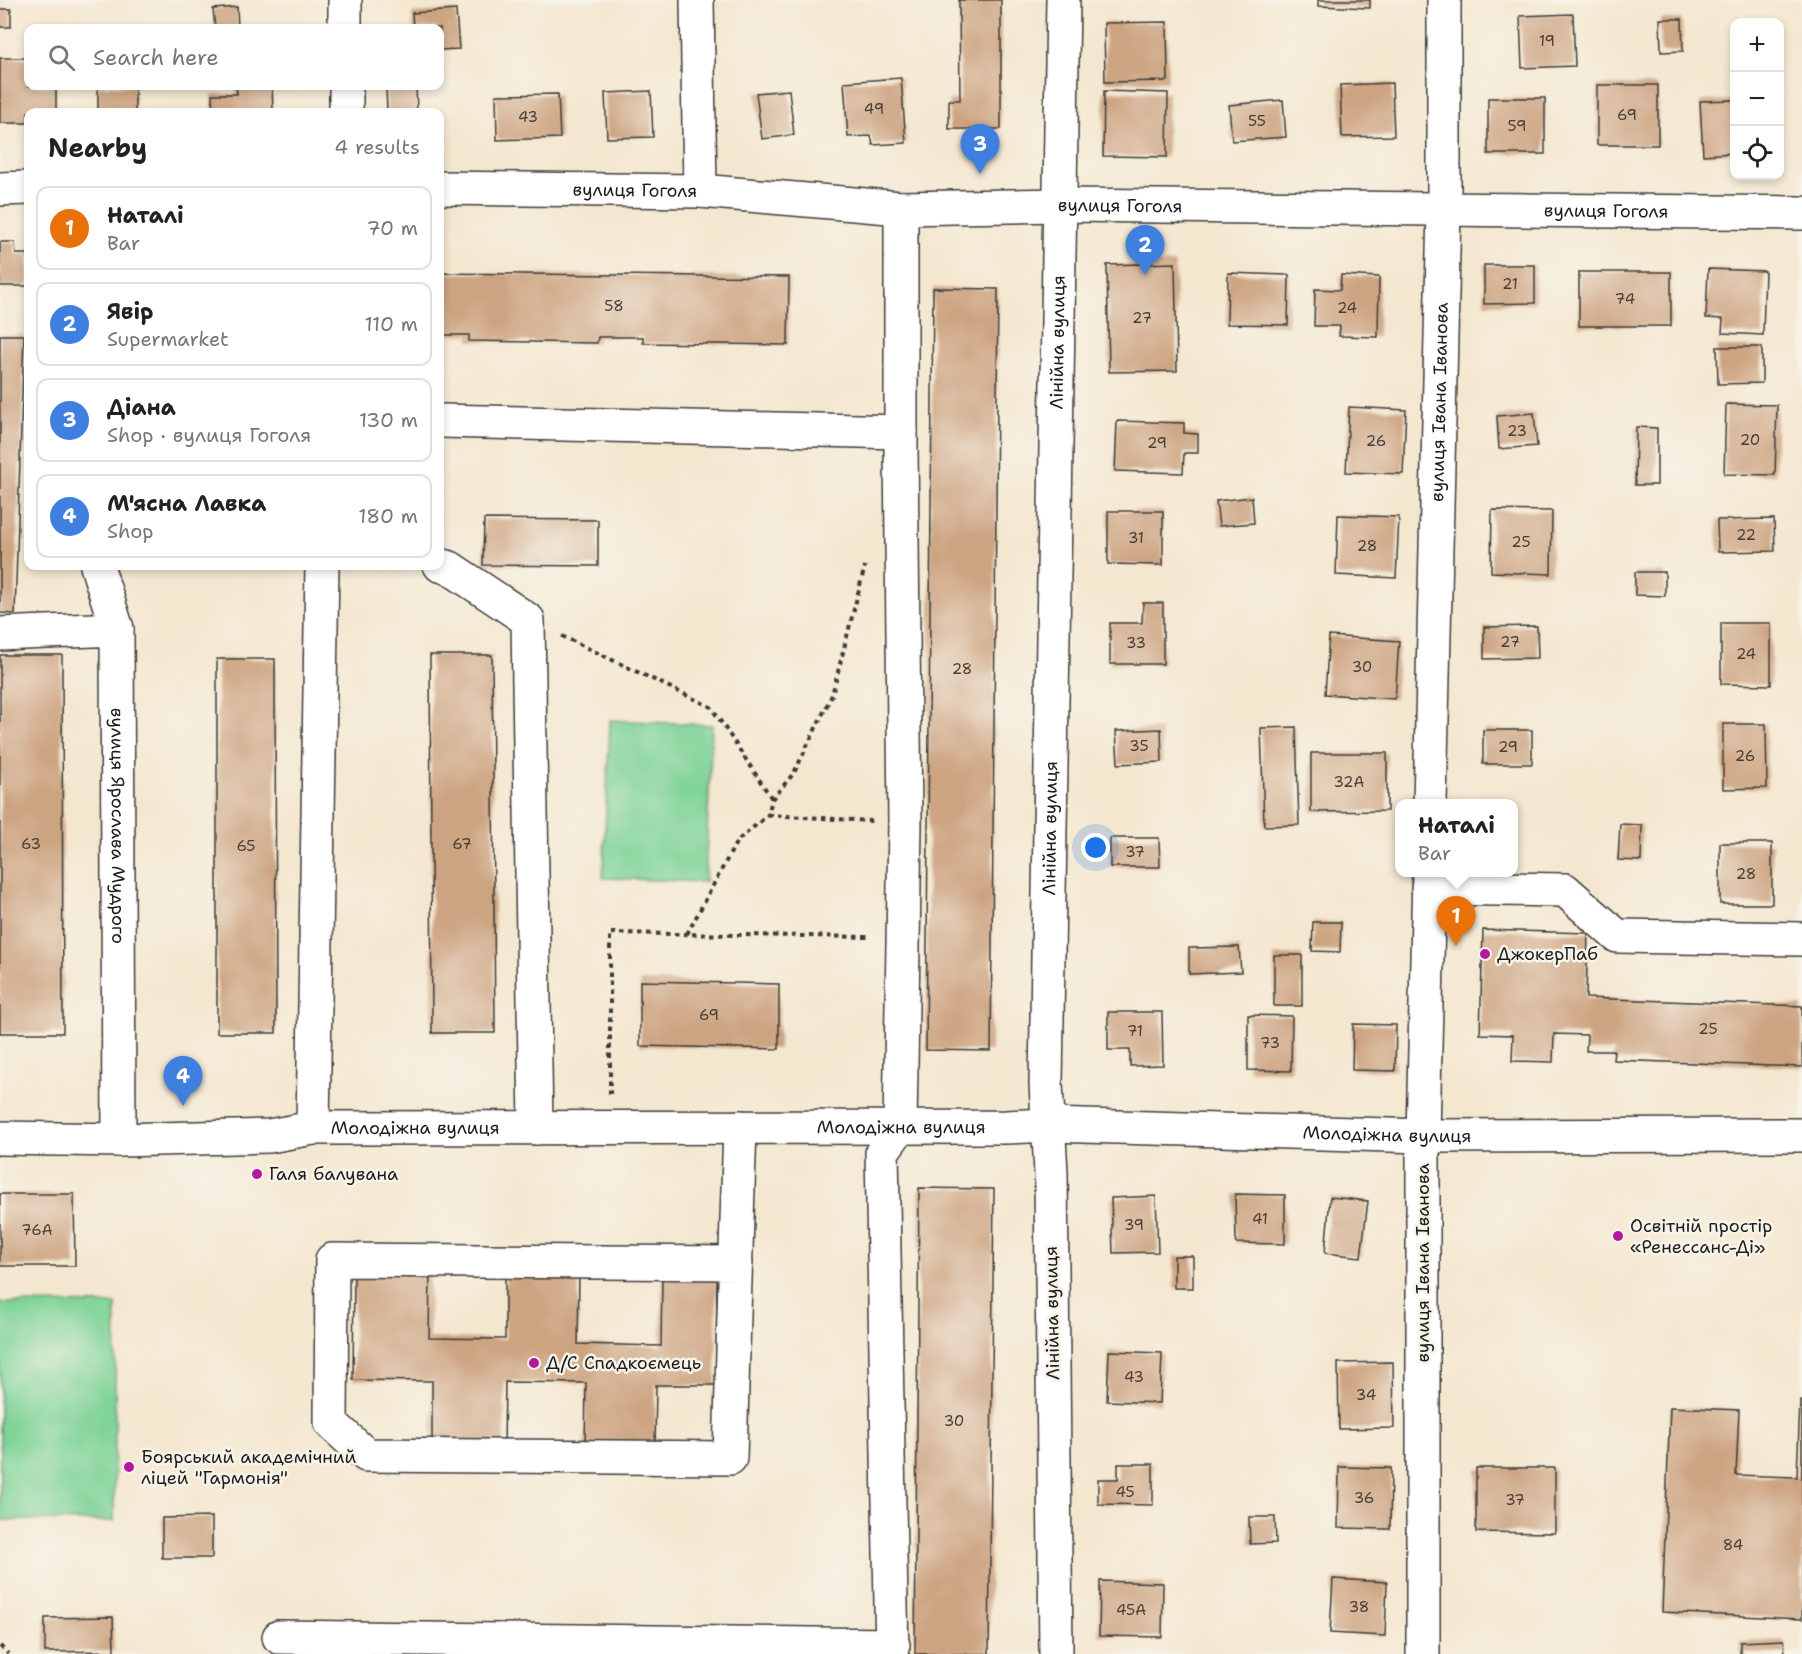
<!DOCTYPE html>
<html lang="en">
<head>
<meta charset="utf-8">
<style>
  :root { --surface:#fff; --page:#f6f6f6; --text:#222; --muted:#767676; --line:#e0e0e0; --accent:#b45309 }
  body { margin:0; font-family:"Shantell Sans",sans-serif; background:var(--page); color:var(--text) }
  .controls { position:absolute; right:18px; top:18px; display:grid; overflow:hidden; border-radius:12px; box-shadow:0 3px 9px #0003 }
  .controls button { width:54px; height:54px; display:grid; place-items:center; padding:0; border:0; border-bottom:2px solid var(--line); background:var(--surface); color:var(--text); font:30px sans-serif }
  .you { position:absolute; left:1096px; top:848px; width:21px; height:21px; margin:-15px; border:4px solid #fff; border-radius:50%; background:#1a73e8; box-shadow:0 0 0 9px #1a73e833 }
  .badge { display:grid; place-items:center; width:39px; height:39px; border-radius:50%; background:var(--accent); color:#fff; font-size:20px; font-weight:700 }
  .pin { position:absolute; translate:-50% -50px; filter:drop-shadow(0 2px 3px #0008) }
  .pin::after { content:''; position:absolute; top:32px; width:21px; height:18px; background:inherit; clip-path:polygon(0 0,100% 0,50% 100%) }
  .popup { position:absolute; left:1395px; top:799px; width:123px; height:78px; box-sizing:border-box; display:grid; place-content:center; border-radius:12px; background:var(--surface); filter:drop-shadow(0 2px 4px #0005); font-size:20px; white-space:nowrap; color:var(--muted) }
  .popup b { font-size:22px; color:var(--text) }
  .popup::after { content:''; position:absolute; left:50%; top:100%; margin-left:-12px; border:12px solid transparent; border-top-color:var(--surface) }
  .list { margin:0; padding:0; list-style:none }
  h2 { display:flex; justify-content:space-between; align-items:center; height:78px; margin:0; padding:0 24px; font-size:26px }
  h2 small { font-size:20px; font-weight:400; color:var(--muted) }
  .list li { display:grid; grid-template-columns:39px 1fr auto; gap:18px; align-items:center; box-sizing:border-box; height:84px; margin:0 12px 12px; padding:0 12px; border:2px solid var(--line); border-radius:12px }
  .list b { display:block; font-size:22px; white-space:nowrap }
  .list p { margin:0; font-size:20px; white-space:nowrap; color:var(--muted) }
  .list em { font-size:20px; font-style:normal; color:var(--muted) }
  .icon { flex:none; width:33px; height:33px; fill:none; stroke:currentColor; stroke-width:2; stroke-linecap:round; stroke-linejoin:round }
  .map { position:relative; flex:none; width:1802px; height:1654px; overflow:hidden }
  .search { position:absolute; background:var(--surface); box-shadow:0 3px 9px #0003; left:24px; top:24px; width:420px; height:66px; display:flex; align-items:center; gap:15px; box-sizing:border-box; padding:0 21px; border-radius:12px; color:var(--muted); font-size:22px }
  .panel { position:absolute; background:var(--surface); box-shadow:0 3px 9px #0003; left:24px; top:108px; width:420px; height:462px; border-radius:12px }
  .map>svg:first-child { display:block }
</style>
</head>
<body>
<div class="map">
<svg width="1802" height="1654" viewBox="0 0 1802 1654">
  <rect width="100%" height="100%" fill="#f7f3e8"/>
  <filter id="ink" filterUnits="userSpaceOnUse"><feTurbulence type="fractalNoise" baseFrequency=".0167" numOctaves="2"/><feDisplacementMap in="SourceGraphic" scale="12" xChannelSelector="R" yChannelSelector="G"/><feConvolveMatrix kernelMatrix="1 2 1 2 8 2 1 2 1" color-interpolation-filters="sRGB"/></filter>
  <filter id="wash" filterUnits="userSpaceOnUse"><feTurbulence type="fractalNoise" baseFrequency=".008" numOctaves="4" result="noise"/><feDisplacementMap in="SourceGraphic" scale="24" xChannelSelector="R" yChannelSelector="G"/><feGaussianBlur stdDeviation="1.35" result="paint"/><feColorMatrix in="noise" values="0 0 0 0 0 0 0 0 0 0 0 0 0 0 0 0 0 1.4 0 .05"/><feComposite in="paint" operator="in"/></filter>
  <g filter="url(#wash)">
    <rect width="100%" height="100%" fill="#f4e7d0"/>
    <!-- green -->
    <g fill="#7ed397" stroke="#4d785a" stroke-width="1.5">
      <path d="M610,720L712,725L705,882L603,878Z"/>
      <path d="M0,1303L116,1304L114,1521L0,1520Z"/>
    </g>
    <g id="blocks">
      <!-- building -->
      <g fill="#cda482">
        <path d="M959,0H1001V129H949V100H960Z"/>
        <path d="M1318,0H1370V8L1318,6Z"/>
        <path d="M237,7L238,28H215L213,9Z"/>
        <rect x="0" y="9" width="11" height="18"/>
        <path d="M456,10L459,49L440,50V28H413L412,13Z"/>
        <path d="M1573,14L1575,66L1522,68L1520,16Z"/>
        <path d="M1660,19H1682L1683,51L1661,52Z"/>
        <path d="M1167,22L1168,81L1105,82L1104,23Z"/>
        <path d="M0,58H28V86H56V112H28V123H0Z"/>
        <path d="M901,78L906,143L873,145L871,136L848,137L844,82Z"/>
        <path d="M1392,83L1394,136L1342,137L1340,85Z"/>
        <rect x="1597" y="85" width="61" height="60"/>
        <rect x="98" y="86" width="37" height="26"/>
        <path d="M236,86H272L273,112H213L212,94H237Z"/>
        <path d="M416,86L417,112H387L386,87Z"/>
        <path d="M789,90L794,135L762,139L756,93Z"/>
        <path d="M651,91L653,137L607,138L605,93Z"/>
        <path d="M1104,91L1168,93L1167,157L1103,156Z"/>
        <path d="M558,94L560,138L497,140L496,95Z"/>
        <rect x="1488" y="98" width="57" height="56"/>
        <path d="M1283,100L1286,137L1232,141L1229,105Z"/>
        <path d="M1734,100V153L1703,155L1700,101Z"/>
        <path d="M0,242H15L16,254H28V286H0Z"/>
        <path d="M1175,263L1177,371L1109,372L1107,265Z"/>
        <path d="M1484,265H1535V303L1484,304Z"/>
        <path d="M1708,269L1765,271L1763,335L1722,333L1723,319L1706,318Z"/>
        <rect x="1579" y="272" width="92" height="54"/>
        <path d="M440,273L789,277L788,345L643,343V337H598L597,343L469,341V335H440Z"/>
        <path d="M1228,273L1289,275L1288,325L1227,324Z"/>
        <path d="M1341,275L1379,277L1378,337L1339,336L1340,326H1314L1315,289L1340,290Z"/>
        <path d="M933,288L998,289L991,1051L926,1050Z"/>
        <path d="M0,335H24L15,614L0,613Z"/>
        <path d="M1717,347H1762V383L1718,384Z"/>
        <path d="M1726,404L1777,405L1775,475L1724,474Z"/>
        <path d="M1349,407L1406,410L1403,474L1346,472Z"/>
        <path d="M1534,413L1537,446L1499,449L1497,416Z"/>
        <path d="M1117,421L1184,423V433L1198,434V453H1184L1183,473L1115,471Z"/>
        <path d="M1636,427L1657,428V485H1635Z"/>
        <path d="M1252,497L1254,523L1219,526L1216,501Z"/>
        <path d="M1492,510L1552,511L1551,574L1491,572Z"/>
        <path d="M1108,511H1163V565L1108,564Z"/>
        <path d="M1338,515L1399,517L1396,578L1336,575Z"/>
        <path d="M484,519L598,520V566L483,565Z"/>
        <path d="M1774,519L1775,551L1718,552L1717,520Z"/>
        <path d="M1635,572H1665V596L1635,595Z"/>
        <path d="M1143,603H1163V664H1110V623H1142Z"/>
        <path d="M1721,623H1771V685L1721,684Z"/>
        <path d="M1537,626L1538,658L1484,659V627Z"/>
        <path d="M1329,636L1399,641L1395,699L1325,694Z"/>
        <path d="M0,655H62L63,1033H0Z"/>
        <path d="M430,655H492L495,1033H432Z"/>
        <path d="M217,659H275L276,1033H217Z"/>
        <path d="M1723,724H1766L1767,788L1723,789Z"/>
        <path d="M1296,727L1299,825L1264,826L1261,728Z"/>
        <path d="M1161,729L1162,762L1118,764L1116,731Z"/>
        <rect x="1483" y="730" width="49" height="34"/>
        <path d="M1311,753H1387V811L1311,812Z"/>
        <path d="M1620,824L1642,825L1641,861L1618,860Z"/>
        <path d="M1110,838H1159L1160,867H1110Z"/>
        <rect x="1720" y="843" width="52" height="61"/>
        <path d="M1313,922H1341L1340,952L1312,951Z"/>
        <path d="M1483,930L1588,933L1586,998L1802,1006V1067L1613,1060L1614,1051H1586L1587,1035L1554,1034L1553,1062L1512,1061L1513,1035L1480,1034Z"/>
        <path d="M1239,947L1241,972L1189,974V948Z"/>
        <rect x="1274" y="955" width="28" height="51"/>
        <path d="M640,981L779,984V1049L640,1046Z"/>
        <path d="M1108,1012H1162L1163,1065L1130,1066V1050H1108Z"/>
        <path d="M1248,1015L1292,1016L1291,1071L1248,1070Z"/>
        <path d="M1353,1024L1396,1025L1395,1071L1352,1070Z"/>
        <path d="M919,1188L994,1189L989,1654H915Z"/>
        <path d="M0,1194H74L75,1266H0Z"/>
        <path d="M1235,1194L1285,1195V1244L1236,1243Z"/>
        <path d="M1156,1196L1158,1252L1113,1253L1111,1198Z"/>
        <path d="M1330,1197L1368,1201L1361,1257L1325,1253Z"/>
        <rect x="1174" y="1256" width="19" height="32"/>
        <path d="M354,1272L430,1273L429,1338L505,1339V1272L579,1273L578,1344L661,1346L662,1279H717L716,1385H656L655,1450L585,1449L586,1383L505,1382L504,1447L432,1446V1381L353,1380Z"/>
        <path d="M1109,1351L1162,1353L1160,1403L1107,1401Z"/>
        <path d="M1393,1362L1394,1428L1339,1429L1338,1363Z"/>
        <path d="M1800,1401H1802V1619L1662,1612L1670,1407L1739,1410L1736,1475L1797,1477Z"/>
        <path d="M1118,1464H1153V1505L1098,1504V1479H1118Z"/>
        <path d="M1339,1467L1391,1468L1390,1529L1338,1528Z"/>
        <path d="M1476,1468H1555V1533L1476,1532Z"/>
        <path d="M212,1517V1558H162V1518Z"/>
        <path d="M1249,1517H1275L1276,1543L1250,1544Z"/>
        <path d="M1333,1579L1387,1582L1385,1636L1330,1633Z"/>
        <path d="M1100,1581L1163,1583L1162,1637L1099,1636Z"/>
        <path d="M113,1617L114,1651L45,1652V1618Z"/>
        <path d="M1784,1640L1785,1654H1740V1642Z"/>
      </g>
    </g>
  </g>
  <g filter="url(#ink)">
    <use href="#blocks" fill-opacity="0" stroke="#3c3a37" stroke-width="1.5"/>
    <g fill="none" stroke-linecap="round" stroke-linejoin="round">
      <defs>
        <g id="minor">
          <path d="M345,0V28"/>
          <path d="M697,0L700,191"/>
          <path d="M346,86V112"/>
          <path id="s1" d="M440,188L700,191L901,208L1060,205L1802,213"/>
          <path d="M0,189L28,188"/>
          <path d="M440,421L901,432"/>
          <path d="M440,565L450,568L528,620L536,1128"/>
          <path d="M97,566L117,629"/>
          <path id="s2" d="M0,634L117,629L119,1140"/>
          <path id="s3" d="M1430,804L1444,209V0"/>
          <path d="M1428,888L1565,890L1617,936L1802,939"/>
          <path d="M313,1128L322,566"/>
          <path id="s4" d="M0,1138L119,1140L269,1136L313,1128L1006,1127L1049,1125L1423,1136L1802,1135"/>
          <path d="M736,1263L332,1260L331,1423L366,1455L730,1458C733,1348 736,1237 740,1127"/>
          <path d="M279,1637L500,1640V1654"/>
          <path d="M500,1640L893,1645"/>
          <path d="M892,1654L882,1152L900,1127L905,823L901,448V208"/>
          <path id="s5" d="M1056,1654L1051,1173L1046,1084L1063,0"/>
          <path d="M1423,1654V1136L1429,872"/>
        </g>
      </defs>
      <!-- minor casing -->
      <use href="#minor" stroke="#3c3a37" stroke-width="36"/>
      <!-- path -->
      <g stroke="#3c3a37" stroke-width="4" stroke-dasharray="4.5 4.5" stroke-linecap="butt">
        <path d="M562,636L711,707L772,799"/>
        <path d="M768,815L872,821"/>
        <path d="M687,934L737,841L768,815L772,799L794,773L832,695L865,566"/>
        <path d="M610,1094V933L870,937"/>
        <path d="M0,1646L8,1654"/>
      </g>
      <!-- minor -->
      <use href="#minor" stroke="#fff" stroke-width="33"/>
    </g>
  </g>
  <!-- markers -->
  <g fill="#b5179e" stroke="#f7f3e8" stroke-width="2">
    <circle cx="1485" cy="954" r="6"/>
    <circle cx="257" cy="1174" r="6"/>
    <circle cx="1618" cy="1236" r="6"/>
    <circle cx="534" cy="1363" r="6"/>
    <circle cx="129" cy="1467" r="6"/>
  </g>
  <g text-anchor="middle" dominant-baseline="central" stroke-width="5" stroke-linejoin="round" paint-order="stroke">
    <!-- number labels -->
    <g font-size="15" fill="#483e36">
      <text x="1547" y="41">19</text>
      <text x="874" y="109">49</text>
      <text x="1627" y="115">69</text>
      <text x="528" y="117">43</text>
      <text x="1257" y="121">55</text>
      <text x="1517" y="126">59</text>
      <text x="1510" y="284">21</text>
      <text x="1625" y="299">74</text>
      <text x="614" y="306">58</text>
      <text x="1347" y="308">24</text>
      <text x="1142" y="318">27</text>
      <text x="1517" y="431">23</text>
      <text x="1750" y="440">20</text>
      <text x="1376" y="441">26</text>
      <text x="1157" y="443">29</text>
      <text x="1746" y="535">22</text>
      <text x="1136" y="538">31</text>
      <text x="1521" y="542">25</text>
      <text x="1367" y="546">28</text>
      <text x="1510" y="642">27</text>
      <text x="1136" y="643">33</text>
      <text x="1746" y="654">24</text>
      <text x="1362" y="667">30</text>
      <text x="962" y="669">28</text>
      <text x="1139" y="746">35</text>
      <text x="1508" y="747">29</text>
      <text x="1745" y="756">26</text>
      <text x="1349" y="782">32А</text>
      <text x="31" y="844">63</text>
      <text x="462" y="844">67</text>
      <text x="246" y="846">65</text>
      <text x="1135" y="852">37</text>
      <text x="1746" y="874">28</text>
      <text x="709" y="1015">69</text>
      <text x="1708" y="1029">25</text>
      <text x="1135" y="1031">71</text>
      <text x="1270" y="1043">73</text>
      <text x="1260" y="1219">41</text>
      <text x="1134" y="1225">39</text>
      <text x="37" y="1230">76А</text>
      <text x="1134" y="1377">43</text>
      <text x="1366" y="1395">34</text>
      <text x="954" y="1421">30</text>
      <text x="1125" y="1492">45</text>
      <text x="1364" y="1498">36</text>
      <text x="1515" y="1500">37</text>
      <text x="1733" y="1545">84</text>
      <text x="1359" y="1607">38</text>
      <text x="1131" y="1610">45А</text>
    </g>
    <!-- street labels -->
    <g font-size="18" fill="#1c1c1c" stroke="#f7f3e8">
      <text stroke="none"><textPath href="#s1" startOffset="195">вулиця Гоголя</textPath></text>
      <text stroke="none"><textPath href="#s1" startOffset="681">вулиця Гоголя</textPath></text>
      <text stroke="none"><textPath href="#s1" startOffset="1167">вулиця Гоголя</textPath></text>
      <text stroke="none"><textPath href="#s5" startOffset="1312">Лінійна вулиця</textPath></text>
      <text stroke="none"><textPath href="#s3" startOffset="402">вулиця Івана Іванова</textPath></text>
      <text stroke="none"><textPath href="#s2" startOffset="314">вулиця Ярослава Мудрого</textPath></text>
      <text stroke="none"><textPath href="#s5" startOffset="826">Лінійна вулиця</textPath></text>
      <text stroke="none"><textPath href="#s4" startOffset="902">Молодіжна вулиця</textPath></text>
      <text stroke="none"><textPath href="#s4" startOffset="416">Молодіжна вулиця</textPath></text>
      <text stroke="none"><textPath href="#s4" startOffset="1388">Молодіжна вулиця</textPath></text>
      <text transform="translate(1423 1263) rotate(-90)">вулиця Івана Іванова</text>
      <text transform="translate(1052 1313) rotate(-91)">Лінійна вулиця</text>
    </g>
    <!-- poi labels -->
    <g font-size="18" fill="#1c1c1c" stroke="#f7f3e8" text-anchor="start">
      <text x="1497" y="954">ДжокерПаб</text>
      <text x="269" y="1174">Галя балувана</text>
      <text x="1630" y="1226">Освітній простір<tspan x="1630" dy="21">«Ренессанс-Ді»</tspan></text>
      <text x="546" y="1363">Д/С Спадкоємець</text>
      <text x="141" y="1457">Боярський академічний<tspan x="141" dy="21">ліцей "Гармонія"</tspan></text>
    </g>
  </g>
</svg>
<div class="controls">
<button>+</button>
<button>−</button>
<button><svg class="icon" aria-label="locate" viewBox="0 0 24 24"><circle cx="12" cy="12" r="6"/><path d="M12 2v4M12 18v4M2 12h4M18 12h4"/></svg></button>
</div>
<div class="you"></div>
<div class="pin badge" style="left:1456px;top:946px;background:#e8710a">1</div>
<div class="popup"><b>Наталі</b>Bar</div>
<div class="pin badge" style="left:1145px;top:275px;background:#3f7fe0">2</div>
<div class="pin badge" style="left:980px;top:174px;background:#3f7fe0">3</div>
<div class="pin badge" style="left:183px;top:1106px;background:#3f7fe0">4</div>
<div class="search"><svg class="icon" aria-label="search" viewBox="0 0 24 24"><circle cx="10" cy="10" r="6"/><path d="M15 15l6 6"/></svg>Search here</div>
<section class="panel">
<h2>Nearby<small>4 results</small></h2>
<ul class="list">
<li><span class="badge" style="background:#e8710a">1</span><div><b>Наталі</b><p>Bar</p></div><em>70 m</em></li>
<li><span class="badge" style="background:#3f7fe0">2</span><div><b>Явір</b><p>Supermarket</p></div><em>110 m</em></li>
<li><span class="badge" style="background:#3f7fe0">3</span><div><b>Діана</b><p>Shop · вулиця Гоголя</p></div><em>130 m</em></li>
<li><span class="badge" style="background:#3f7fe0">4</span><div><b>М'ясна Лавка</b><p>Shop</p></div><em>180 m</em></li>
</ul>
</section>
</div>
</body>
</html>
